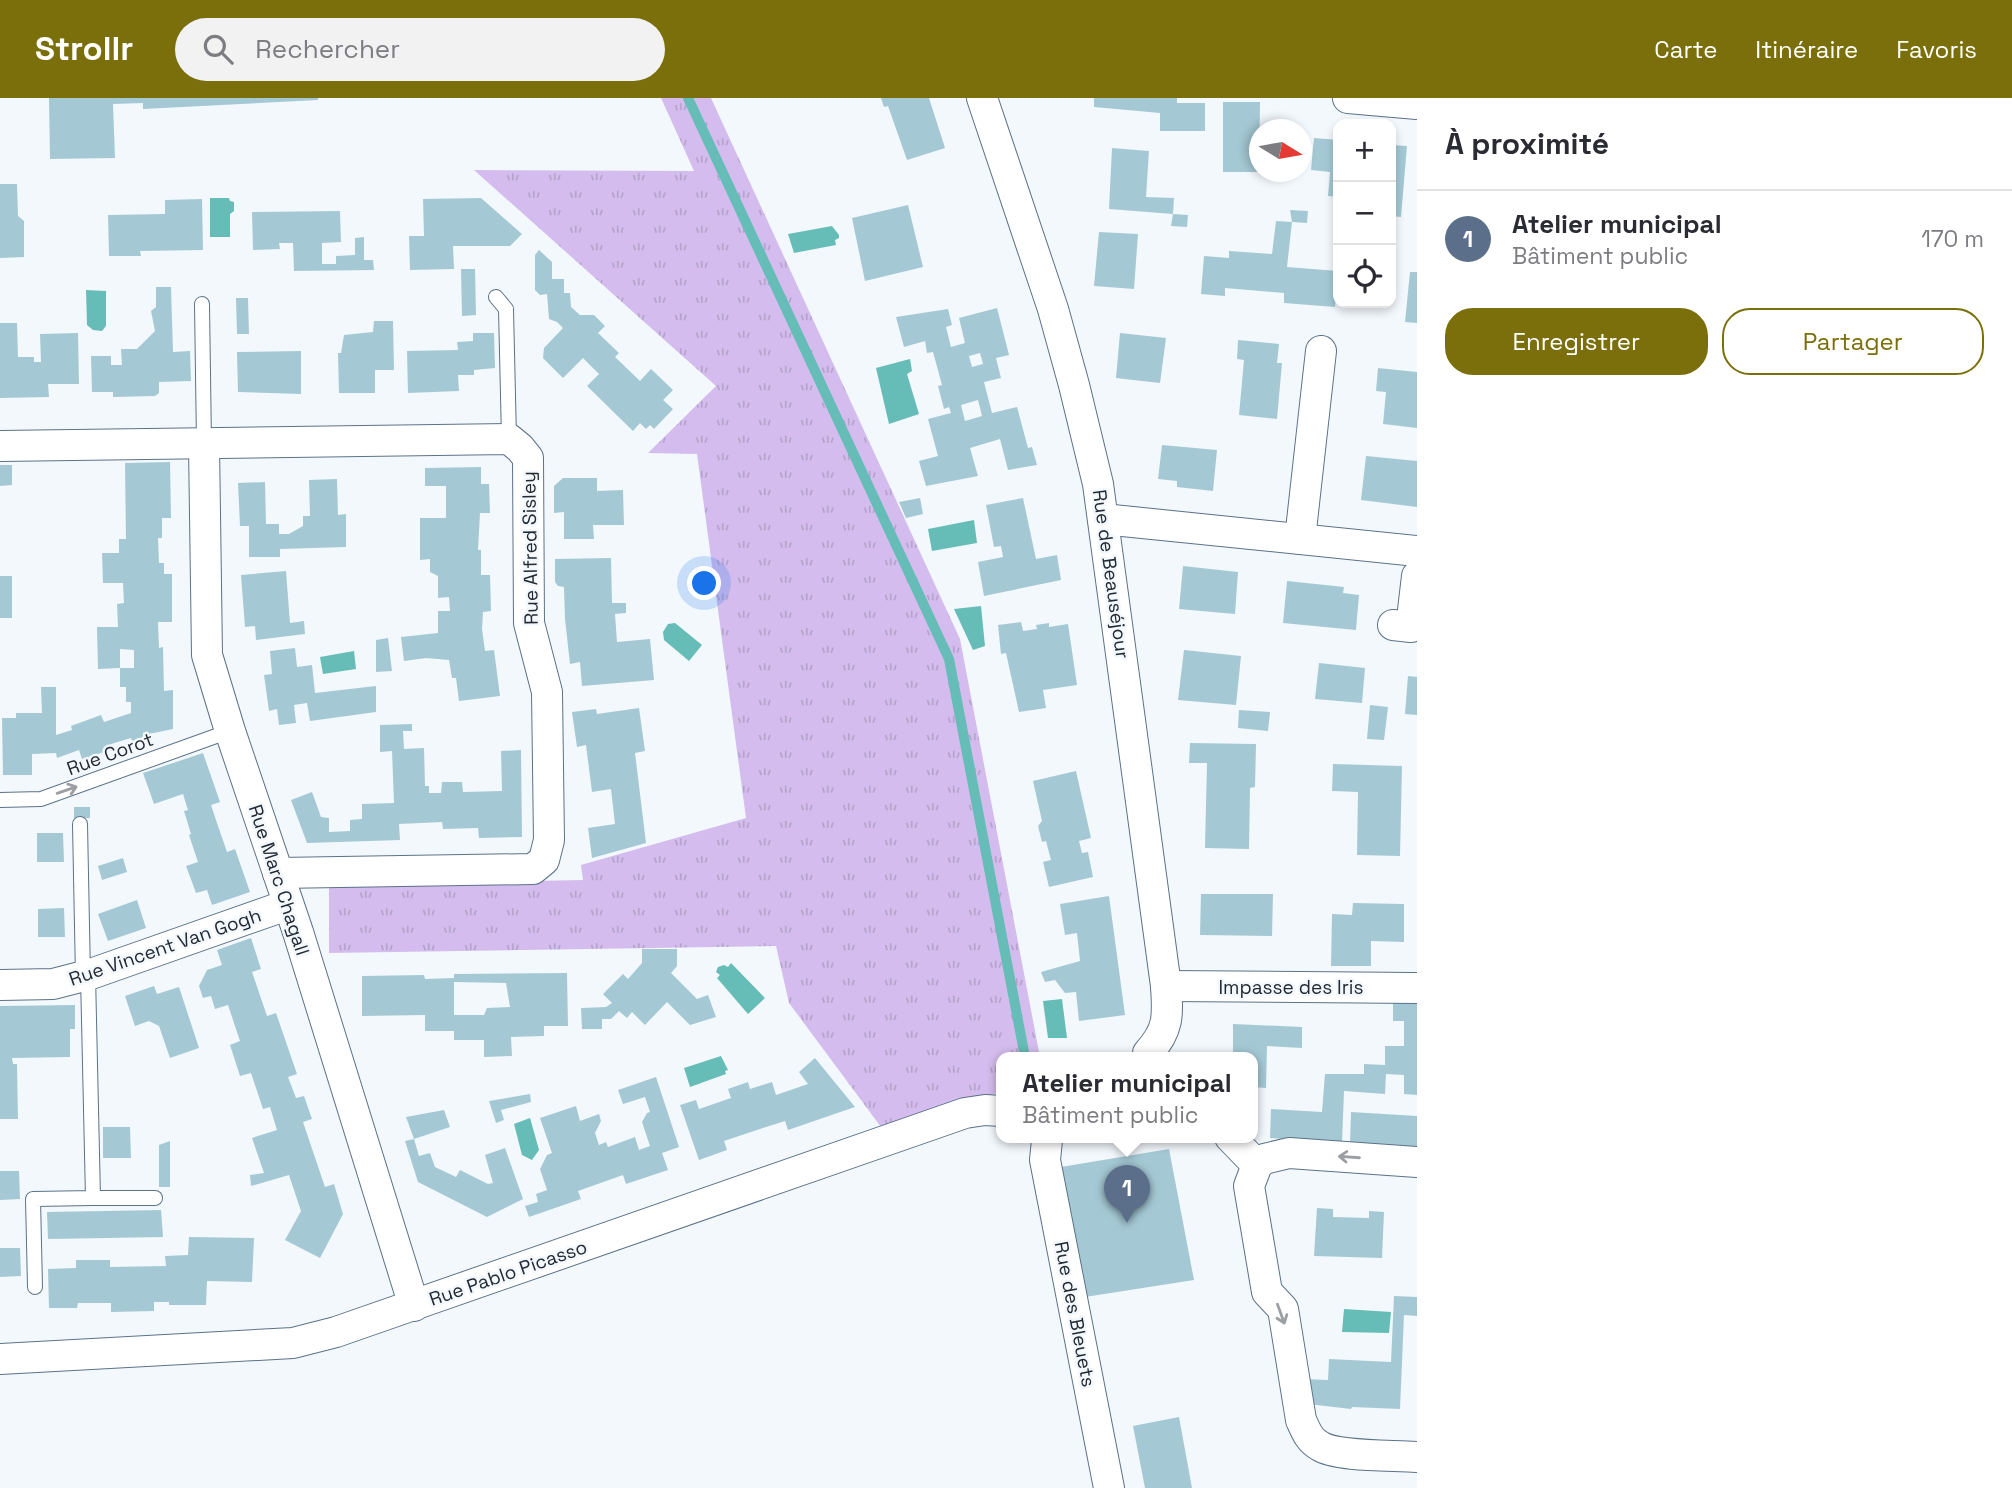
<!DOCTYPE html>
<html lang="fr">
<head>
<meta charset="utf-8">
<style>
  :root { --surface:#fff; --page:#f2f2f3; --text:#2b2b33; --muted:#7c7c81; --line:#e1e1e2; --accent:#7b6f0c }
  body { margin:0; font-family:"Space Grotesk",sans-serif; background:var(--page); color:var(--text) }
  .controls { position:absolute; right:21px; top:21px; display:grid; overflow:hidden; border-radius:14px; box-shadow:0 4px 10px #0003 }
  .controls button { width:63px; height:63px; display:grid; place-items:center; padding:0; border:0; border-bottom:2px solid var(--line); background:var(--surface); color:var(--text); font:35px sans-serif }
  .compass { position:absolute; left:1249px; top:21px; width:63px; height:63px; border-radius:50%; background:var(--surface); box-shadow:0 4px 10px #0003; rotate:101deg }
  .you { position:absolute; left:705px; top:486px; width:24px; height:24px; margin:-18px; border:5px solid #fff; border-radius:50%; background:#1a73e8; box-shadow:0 0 0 10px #1a73e833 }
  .badge { display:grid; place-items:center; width:46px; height:46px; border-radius:50%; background:var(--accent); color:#fff; font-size:23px; font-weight:700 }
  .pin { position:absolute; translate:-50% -58px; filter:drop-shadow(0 2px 4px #0008) }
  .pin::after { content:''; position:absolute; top:37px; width:24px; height:21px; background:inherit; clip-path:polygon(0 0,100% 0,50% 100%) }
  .popup { position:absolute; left:996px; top:954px; width:262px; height:91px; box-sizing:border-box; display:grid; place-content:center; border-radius:14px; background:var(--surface); filter:drop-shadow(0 2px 5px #0005); font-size:23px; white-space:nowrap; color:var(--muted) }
  .popup b { font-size:26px; color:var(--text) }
  .popup::after { content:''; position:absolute; left:50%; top:100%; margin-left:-14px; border:14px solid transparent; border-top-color:var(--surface) }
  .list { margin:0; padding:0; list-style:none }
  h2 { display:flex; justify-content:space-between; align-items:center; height:91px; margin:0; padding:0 28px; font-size:30px }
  h2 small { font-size:23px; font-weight:400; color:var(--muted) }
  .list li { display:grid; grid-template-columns:46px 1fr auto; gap:21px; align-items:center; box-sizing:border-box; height:98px; padding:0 28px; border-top:2px solid var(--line) }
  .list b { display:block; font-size:26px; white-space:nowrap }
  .list p { margin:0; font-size:23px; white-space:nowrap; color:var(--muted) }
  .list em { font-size:23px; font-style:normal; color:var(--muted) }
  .actions { display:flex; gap:14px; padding:21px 28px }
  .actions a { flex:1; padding:16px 0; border:2px solid var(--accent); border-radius:28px; text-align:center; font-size:24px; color:var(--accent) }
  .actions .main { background:var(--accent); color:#fff }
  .icon { flex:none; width:38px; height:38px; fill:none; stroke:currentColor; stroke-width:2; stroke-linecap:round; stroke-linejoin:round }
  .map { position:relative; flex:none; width:1417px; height:1390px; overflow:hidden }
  header { display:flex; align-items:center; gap:42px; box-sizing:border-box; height:98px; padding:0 35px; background:var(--accent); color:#fff }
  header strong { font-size:33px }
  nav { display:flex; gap:38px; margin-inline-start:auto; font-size:24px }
  .search { width:490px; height:63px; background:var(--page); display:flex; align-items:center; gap:18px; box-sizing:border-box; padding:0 24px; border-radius:38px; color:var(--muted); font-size:26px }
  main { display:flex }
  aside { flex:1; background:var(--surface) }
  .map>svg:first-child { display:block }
</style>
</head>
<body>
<header>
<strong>Strollr</strong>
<div class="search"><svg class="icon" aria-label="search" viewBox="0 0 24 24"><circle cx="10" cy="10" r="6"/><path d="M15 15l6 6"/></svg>Rechercher</div>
<nav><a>Carte</a><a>Itinéraire</a><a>Favoris</a></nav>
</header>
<main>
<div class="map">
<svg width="1417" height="1390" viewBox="0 0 1417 1390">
  <defs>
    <pattern id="park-tufts" width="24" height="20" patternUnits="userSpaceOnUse" patternTransform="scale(1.75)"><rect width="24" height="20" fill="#d4bdee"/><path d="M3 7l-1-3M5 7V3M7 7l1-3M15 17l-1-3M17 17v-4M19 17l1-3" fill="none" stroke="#b6a3cd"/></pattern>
  </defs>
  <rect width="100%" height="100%" fill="#f3f8fd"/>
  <!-- park -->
  <path fill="url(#park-tufts)" d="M661,0H711L960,541L1040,959H1001V994L881,1029L789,905L776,848L329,855V787L583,782L581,767L746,720L697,356L648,355L716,288L474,72L694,73Z"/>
  <!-- water -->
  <g fill="#66bcb6">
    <path d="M210,100H229L230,103L234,104V113L230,116V139H210Z"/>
    <path d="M832,128L839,137V140L835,142L836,147L794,155L788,136Z"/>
    <path d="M86,192L106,193V228L102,233L93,232L87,227Z"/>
    <path d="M910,261L912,273L907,276L919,316L889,326L876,270Z"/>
    <path d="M974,422L977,445L932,453L928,431Z"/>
    <path d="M981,508L985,548L973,552L954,511Z"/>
    <path d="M675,525L702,547L689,563L664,542L663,534L668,526Z"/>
    <path d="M354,553L356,571L323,576L320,559Z"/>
    <path d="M731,865L765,900L748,916L717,880L720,877L716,874L718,869L724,867L728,869Z"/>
    <path d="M1062,901L1067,940H1048L1043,903Z"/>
    <path d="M721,958L728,972L725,973L726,976L690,989L684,970Z"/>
    <path d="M530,1020L539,1052L532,1062L522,1057L514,1026Z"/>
    <path d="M1344,1211L1391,1214L1389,1235L1342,1234Z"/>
  </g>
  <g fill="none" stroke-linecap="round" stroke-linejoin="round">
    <!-- stream -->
    <path stroke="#66bcb6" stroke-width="10" d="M688,0L949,561L1025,959"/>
  </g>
  <!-- building -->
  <g fill="#a4c9d5" fill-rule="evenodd">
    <path d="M49,0H318V2L143,11V5L113,6L115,60L50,61Z"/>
    <path d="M881,0H929L945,50L907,62L888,8L884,9Z"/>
    <path d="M1094,0H1177V5H1205V33H1160V15L1094,9Z"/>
    <path d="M1223,4H1260L1259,74H1223Z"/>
    <path d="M1314,40L1338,42V99L1328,98L1330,74L1311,72Z"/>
    <path d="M1391,47L1407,48L1401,119L1391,118Z"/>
    <path d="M1112,50L1149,53L1146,99L1174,100L1173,116L1188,117L1187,129L1171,128L1173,116L1109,111Z"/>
    <path d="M0,86H17L18,118L24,123V159L0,160Z"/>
    <path d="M481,100L522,136L510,148H453L454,171L410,172L409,138H424L423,101Z"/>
    <path d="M202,101L203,152L140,153L141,158H109L108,117L165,116V102Z"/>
    <path d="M908,107L923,169L865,183L852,120Z"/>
    <path d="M1290,112L1308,113L1307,125L1292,124Z"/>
    <path d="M340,113L341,144L322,145V166H336V158L355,157V140L364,139V162H373L374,172L294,173L293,145H279L280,151L253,152L252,114Z"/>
    <path d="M1276,123L1292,124L1287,169L1338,173L1335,209L1284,205V195L1225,190V198L1201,196L1204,158L1229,160V153L1272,156Z"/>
    <path d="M1099,134L1138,136L1134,191L1094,188Z"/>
    <path d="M539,152L552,164V181H564V195H570L571,209L580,217H594L605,228L598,235L619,255L615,259L640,283L651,271L673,292L663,302L673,311L654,331L650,327L646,331L640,325L633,333L587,288L599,276L583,260L563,280L543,260L544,250L563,230L557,224L549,221L547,196L540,197L535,192V157Z"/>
    <path d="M461,171H475L476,217L462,218Z"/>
    <path d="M1410,174H1417V225L1405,224Z"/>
    <path d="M156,189H171L173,254L190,253L191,283L159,284V295L155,298L113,299V294H92L91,258H111V267H122L121,251H137L155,233L151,213L156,209Z"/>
    <path d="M236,200H248L249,236H237Z"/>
    <path d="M997,210L1009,257L996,260L1001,280L984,284L992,315L1017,309L1028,350L1032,349L1037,367L1008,372L1000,341L970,350L978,378L926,388L919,363L938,358L928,321L951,315L949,309L944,311L938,288L942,287L933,254L927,255L925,243L904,249L896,219L948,211L952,227L946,229L951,249L965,245L959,220ZM980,255L983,266L972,269L969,258ZM978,302L982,318L965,323L961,307Z"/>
    <path d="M374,223H393L394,272H375V295H339L338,255H341L344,237L373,234Z"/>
    <path d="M0,225H17L18,259H34V264H41L40,236L78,235L79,286H48L49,299L0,300Z"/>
    <path d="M473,235H494L495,270L474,272V277H458L459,293L408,295L407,253L458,252L457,244L473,243Z"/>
    <path d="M1120,235L1166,240L1160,285L1116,280Z"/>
    <path d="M1238,242L1279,246L1277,265H1282L1277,321L1239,317L1244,262L1237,261Z"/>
    <path d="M301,253V296L238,294L237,254Z"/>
    <path d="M1378,270L1417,274V330L1383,326L1386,294L1376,293Z"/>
    <path d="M1162,347L1217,352L1213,393L1177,389V383L1158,381Z"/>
    <path d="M1366,358L1417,363V409L1361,402Z"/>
    <path d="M170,364L171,420H162V440H158L159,465H164V476H172V524H158L159,550L163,549L164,593L173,592V631L144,637V640L132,645L131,640L111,646L113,651L82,661L79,652L57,660L56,655L32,656V677H3L2,620H16V615H42L41,589H56V637L72,632L71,628L101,617L104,624L131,615V604H126V589H120V570H134V552L120,551V570L98,571L97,529H118L117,506L124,505L123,485H103L102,455H119V441H126L125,365Z"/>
    <path d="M0,367H12V387L0,388Z"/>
    <path d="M481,369V386H489L490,415H480L478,452H481V477H490L491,513L483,514L482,531L485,553L494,552L500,598L459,603L456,580H452L449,562L426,560L404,563L401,539L438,535V513H450L449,499L438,500V478L430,474V461L420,462V420H446V388H425V370Z"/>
    <path d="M563,380H597V393L623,392L624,427H593L594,441H564V414L554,415V388Z"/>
    <path d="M337,381L338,417L346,416V449L280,451V459H249V428H240L238,385L265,384L266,426H279V436H289L303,428V418H310L309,382Z"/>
    <path d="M920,400L923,416L906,420L899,404Z"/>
    <path d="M1023,400L1036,461L1057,457L1061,482L984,498L978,464L1003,459L1001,448L994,449L986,407Z"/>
    <path d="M611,460L612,505H626V515L615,516L617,544L650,541L654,582L582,588L580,564L570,566L565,521L564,489L558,488L555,484V461Z"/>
    <path d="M1183,468L1238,474L1235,516L1179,511Z"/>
    <path d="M286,473L290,525L304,523L305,536L256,542L255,528L245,529L241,477Z"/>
    <rect x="0" y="478" width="12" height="42"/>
    <path d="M1287,483L1344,489L1343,495L1359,497L1356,532L1283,525Z"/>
    <path d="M1021,524L1023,533L1037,531L1036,527L1049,525V529L1068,526L1077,587L1043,592L1046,610L1019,614L1006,555L1001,556L998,527Z"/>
    <path d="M388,540L392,573L376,574V542Z"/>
    <path d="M295,550L297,569L312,567L315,595L376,588V614L310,623L307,605L294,607L296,625L279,627L277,611L269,613L264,577L272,576L270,553Z"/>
    <path d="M1184,552L1241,558L1236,607L1178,602Z"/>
    <path d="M1319,565L1365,570L1362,605L1315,601Z"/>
    <path d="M1408,578L1417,579V617L1405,616Z"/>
    <path d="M1370,607L1388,609L1384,642L1367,641Z"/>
    <path d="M639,610L645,653L635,655L646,745L592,760L588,730L615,726L611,691L592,694L586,647L577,649L572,614L596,611L597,616Z"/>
    <path d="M1239,612L1270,614L1268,633L1238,630Z"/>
    <path d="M412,626V633H403L404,651L424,650L425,688H429V695H441L442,684H462L463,694L502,693L501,653L521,652L522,739L479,740L478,730L443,731L442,724L399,726L400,742L307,745L291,702L312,694L321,719L329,720V734L350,733V722L362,721V706L394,705L392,653L380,654V627Z"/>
    <path d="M1190,645L1256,646L1255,689L1250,690L1249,751L1205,750L1207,665H1189Z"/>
    <path d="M203,655L220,704L211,707L218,728L227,754L235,751L250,794L212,807L207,792L196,795L186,768L198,764L189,737L191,736L184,713L188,712L183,696L154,706L143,675Z"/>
    <path d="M1333,666L1402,668L1400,758L1357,757L1358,694L1332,693Z"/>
    <path d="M1076,673L1091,740L1079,743L1082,755L1088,754L1093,779L1049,789L1043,764L1051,762L1046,743L1042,744L1038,728L1042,723L1033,683Z"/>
    <rect x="74" y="709" width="16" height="11"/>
    <path d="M37,735H63L64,764H37Z"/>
    <path d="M123,760L127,774L102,782L98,768Z"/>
    <path d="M1201,796H1273L1272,838L1200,837Z"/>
    <path d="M1109,798L1125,917L1079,923L1076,894L1065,895L1055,882L1045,884L1041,874L1080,863L1077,835L1065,837L1060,806Z"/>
    <path d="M137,802L146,830L108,843L98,816Z"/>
    <path d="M1353,805L1404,806V844L1371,843V868H1331L1332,816L1352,817Z"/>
    <path d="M64,810L65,839H38V811Z"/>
    <path d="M251,840L261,871L252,874L267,918L276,915L297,976L288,979L296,1000L304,998L312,1021L303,1024L325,1089L334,1086L343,1116L320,1160L285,1142L301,1113L289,1077L251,1088L250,1077L264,1075L252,1040L277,1032L270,1009L263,1011L251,975L240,978L230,947L240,943L228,907L215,911L211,898L203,900L199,888L207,872L222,867L217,852Z"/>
    <path d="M642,851H677V868L671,875L697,901L708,897L716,919L690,927L667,904L645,927L632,914L627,920L619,913L611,921H602V931H582L581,910L606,909L612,905L603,896L623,876L628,881L642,865Z"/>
    <path d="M567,875L568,928H544V938L511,939L512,958L484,959V942H454V933H425V917L362,918V878L424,877L425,881L454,880V876ZM454,884L506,885L510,909L487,910L484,917H454Z"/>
    <path d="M154,888L157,896L179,889L199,950L170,960L159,928L149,923L135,928L125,898Z"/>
    <path d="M1393,905L1417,906V997L1404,996V977L1386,976L1385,996L1344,993L1342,1045L1270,1040L1271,1011L1322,1014L1325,976H1364V966L1385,967V948H1404V923H1393Z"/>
    <path d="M75,907V931H70V959L12,960L13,966H17L18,1021H0V908Z"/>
    <path d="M1233,926L1302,929V950L1267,948L1266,990L1253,989V959H1233Z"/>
    <path d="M815,960L855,1009L788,1032L785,1023L763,1030L724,1043L727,1052L699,1062L680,1007L696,1002L699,1011L731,1000L728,991L748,984L750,991L772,984L776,997L808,986L799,974Z"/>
    <path d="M656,979L679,1049L662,1055L668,1072L626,1086L623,1077L578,1093L581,1101L529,1119L525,1108L538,1104L536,1096L547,1092L540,1071L547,1057L552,1055L540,1020L576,1008L580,1023L599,1016L601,1023L595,1035L599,1047L606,1044L608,1049L635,1039L639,1052L650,1048L642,1024L647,1015L650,1014L645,999L623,1006L618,992Z"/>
    <path d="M530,996L531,1004L501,1012L504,1022L496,1025L489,1003Z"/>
    <path d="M444,1012L450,1029L414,1041L406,1019Z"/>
    <path d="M1351,1014L1417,1018V1050L1350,1045Z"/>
    <path d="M103,1029H130L131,1060H103Z"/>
    <path d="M414,1041L419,1058L430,1055L435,1069L456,1079L460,1072L488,1086L493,1085L485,1057L505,1050L523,1101L487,1119L418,1084L405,1043Z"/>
    <path d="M170,1043V1089H159V1047Z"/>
    <path d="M1169,1051L1194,1182L1085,1199L1061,1069Z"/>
    <path d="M0,1073H19L20,1101L0,1102Z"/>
    <path d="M1317,1110L1333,1111V1119L1369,1120V1113L1384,1114L1382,1160L1314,1158Z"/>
    <path d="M161,1112L163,1139L48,1141L47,1114Z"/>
    <path d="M189,1139L254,1140L252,1184L207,1183L206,1207H169V1204H154V1213L111,1214V1205H78L77,1210H49L48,1171L76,1170V1162H110V1169L166,1168L165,1158L188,1157Z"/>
    <path d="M0,1150H20L21,1178L0,1179Z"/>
    <path d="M1394,1198L1417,1199V1218L1404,1217L1400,1311L1352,1309L1351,1311L1308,1306L1303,1281L1328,1282L1329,1261L1391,1264Z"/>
    <path d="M1179,1319L1192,1390H1145L1133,1328Z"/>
  </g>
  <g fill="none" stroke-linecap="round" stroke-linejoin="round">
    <defs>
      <g id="service">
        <path d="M496,199L506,211L509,341"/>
        <path d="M202,206L204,346"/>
        <path d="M0,702L41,701L230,633"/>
        <path d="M80,726L83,879"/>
        <path d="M93,1100H155"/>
        <path d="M35,1189L33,1101L93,1100L88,877"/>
      </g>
      <g id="minor">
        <path d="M982,0L1053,211L1074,287L1098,386L1166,888C1168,918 1169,932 1148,955L1152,959"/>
        <path d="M1348,0L1417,6"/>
        <path d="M204,346L207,557L230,633L298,834L414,1208"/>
        <path d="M0,348L509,341L520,350L528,360L529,525L547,594L549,742L544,762L533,771L278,775"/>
        <path d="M1103,421L1417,453"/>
        <path d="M1300,441L1321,253"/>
        <path d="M1393,527L1411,529L1417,478"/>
        <path d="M0,887L53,886L88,877L287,807"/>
        <path d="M1166,888L1417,890"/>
        <path d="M1230,1039L1257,1067"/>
        <path d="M1047,1042L1045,1062L1109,1390"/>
        <path d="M1417,1064L1289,1055L1264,1061L1257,1067L1249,1088L1267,1194L1283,1211L1301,1322C1306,1333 1309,1342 1320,1348C1337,1359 1394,1357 1417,1359"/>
        <path d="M0,1261L293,1245L336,1234L965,1015L985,1012L1001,1013"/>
      </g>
    </defs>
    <!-- service casing -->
    <use href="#service" stroke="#5b7287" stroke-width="16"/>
    <!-- minor casing -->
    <use href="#minor" stroke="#5b7287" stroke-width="32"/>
    <!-- service -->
    <use href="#service" stroke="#fff" stroke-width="14"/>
    <!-- minor -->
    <use href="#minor" stroke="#fff" stroke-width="30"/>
  </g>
  <!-- one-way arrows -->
  <defs><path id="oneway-shaft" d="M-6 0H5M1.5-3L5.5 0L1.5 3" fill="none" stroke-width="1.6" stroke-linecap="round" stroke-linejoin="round" transform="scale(1.75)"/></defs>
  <g stroke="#9b9fa3">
    <use href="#oneway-shaft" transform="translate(67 692) rotate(-19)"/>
    <use href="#oneway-shaft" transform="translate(1349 1059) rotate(-176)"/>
    <use href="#oneway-shaft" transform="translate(1281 1216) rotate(70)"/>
  </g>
  <g text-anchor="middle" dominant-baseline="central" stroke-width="5" stroke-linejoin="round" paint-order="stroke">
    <!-- street labels -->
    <g font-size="19" fill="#212a33" stroke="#f3f8fd">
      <text transform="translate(530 450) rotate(-91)">Rue Alfred Sisley</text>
      <text transform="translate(1111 476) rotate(82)">Rue de Beauséjour</text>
      <text transform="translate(110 656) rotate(-20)">Rue Corot</text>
      <text transform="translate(279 782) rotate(72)">Rue Marc Chagall</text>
      <text transform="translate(165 849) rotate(-19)">Rue Vincent Van Gogh</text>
      <text x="1291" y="889">Impasse des Iris</text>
      <text transform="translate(508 1175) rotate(-19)">Rue Pablo Picasso</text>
      <text transform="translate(1075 1216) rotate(79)">Rue des Bleuets</text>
    </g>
  </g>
</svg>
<div class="controls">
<button>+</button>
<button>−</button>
<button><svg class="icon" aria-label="locate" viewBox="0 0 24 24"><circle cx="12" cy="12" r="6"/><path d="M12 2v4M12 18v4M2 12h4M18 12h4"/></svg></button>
</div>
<svg class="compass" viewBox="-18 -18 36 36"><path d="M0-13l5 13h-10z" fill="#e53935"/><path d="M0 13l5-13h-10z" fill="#7c7c81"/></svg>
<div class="you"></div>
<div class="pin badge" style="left:1127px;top:1125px;background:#5c6f8a">1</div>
<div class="popup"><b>Atelier municipal</b>Bâtiment public</div>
</div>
<aside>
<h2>À proximité<small></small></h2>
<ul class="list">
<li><span class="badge" style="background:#5c6f8a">1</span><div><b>Atelier municipal</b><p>Bâtiment public</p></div><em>170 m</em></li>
</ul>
<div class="actions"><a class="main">Enregistrer</a><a>Partager</a></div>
</aside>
</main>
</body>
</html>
